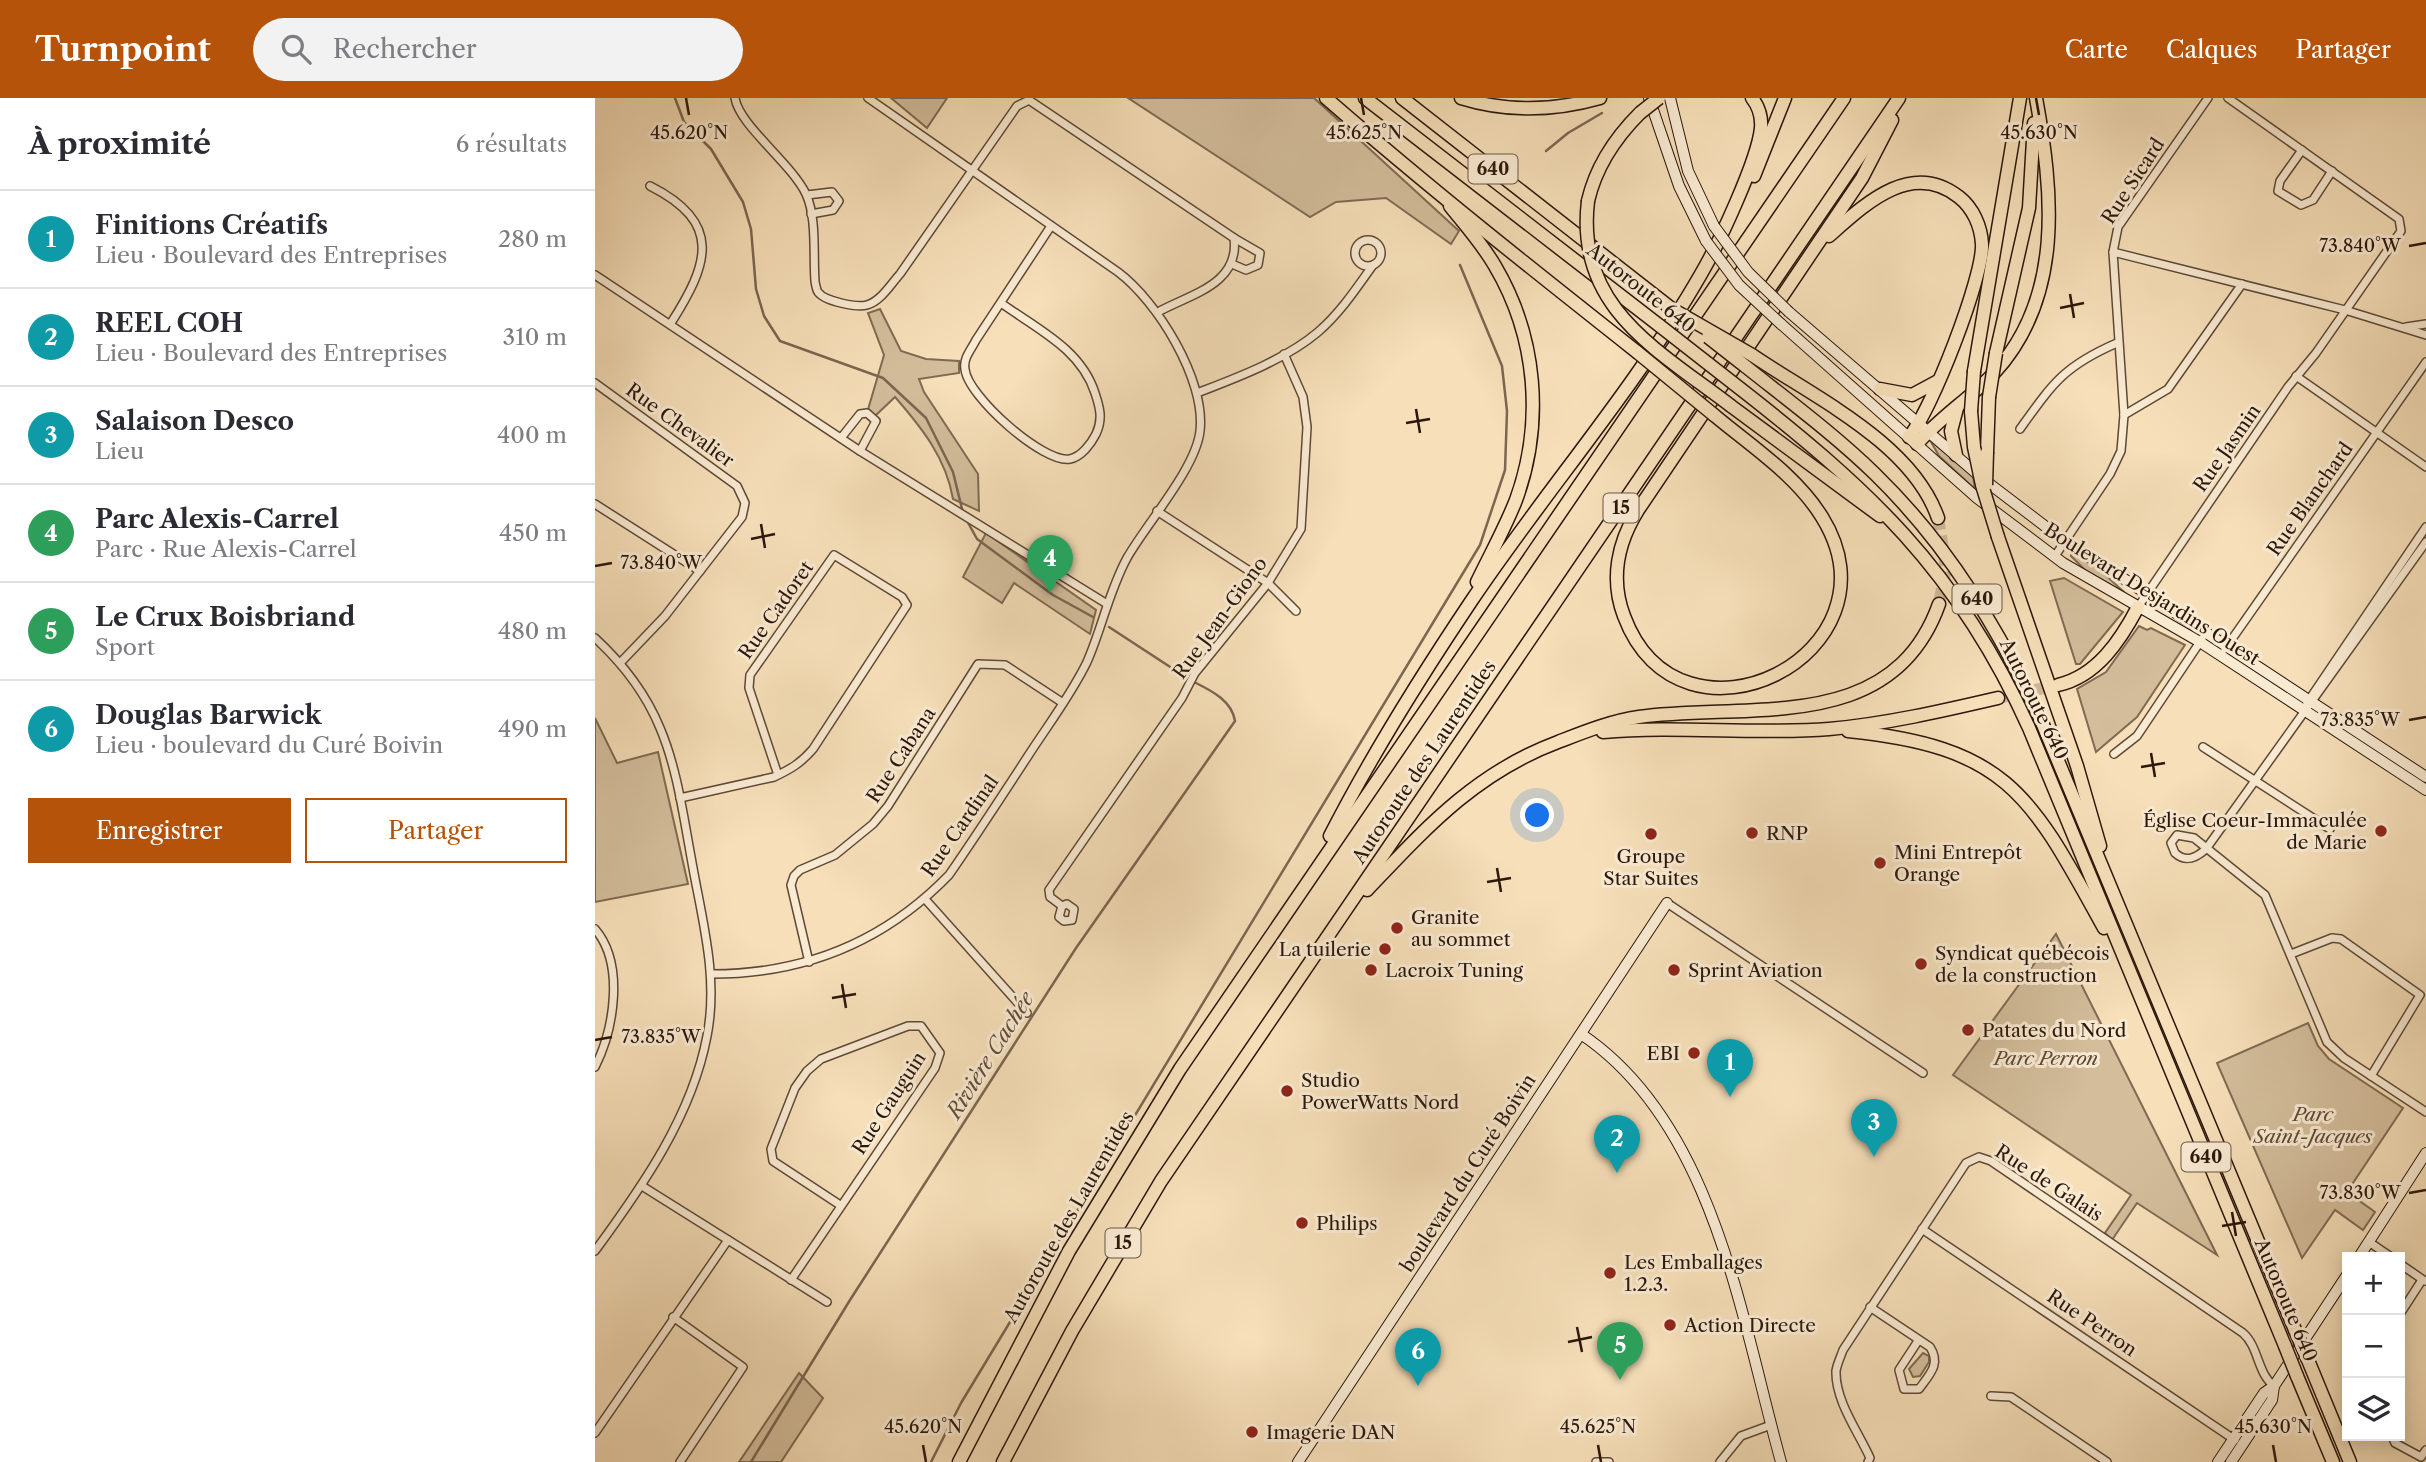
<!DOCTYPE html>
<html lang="fr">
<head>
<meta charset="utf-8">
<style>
  :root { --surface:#fff; --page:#f2f2f3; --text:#2b2b33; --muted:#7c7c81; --line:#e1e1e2; --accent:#b45309 }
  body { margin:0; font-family:"Libre Caslon Text",serif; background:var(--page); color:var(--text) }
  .controls { position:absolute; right:21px; bottom:21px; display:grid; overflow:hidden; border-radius:0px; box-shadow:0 4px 18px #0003 }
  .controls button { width:63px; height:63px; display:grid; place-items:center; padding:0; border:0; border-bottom:2px solid var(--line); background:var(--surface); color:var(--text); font:35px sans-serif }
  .you { position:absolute; left:943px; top:718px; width:24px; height:24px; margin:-18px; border:5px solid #fff; border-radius:50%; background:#1a73e8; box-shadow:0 0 0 10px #1a73e833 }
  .badge { display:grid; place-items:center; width:46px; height:46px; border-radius:50%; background:var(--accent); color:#fff; font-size:23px; font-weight:700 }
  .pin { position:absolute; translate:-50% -58px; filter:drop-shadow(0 2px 4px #0008) }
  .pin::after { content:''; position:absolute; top:37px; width:24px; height:21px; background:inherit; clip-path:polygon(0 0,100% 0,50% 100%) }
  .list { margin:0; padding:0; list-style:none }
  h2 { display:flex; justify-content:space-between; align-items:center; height:91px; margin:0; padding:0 28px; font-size:30px }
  h2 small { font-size:23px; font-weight:400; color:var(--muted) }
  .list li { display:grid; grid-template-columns:46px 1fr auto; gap:21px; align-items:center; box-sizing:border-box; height:98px; padding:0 28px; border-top:2px solid var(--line) }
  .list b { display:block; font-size:26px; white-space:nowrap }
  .list p { margin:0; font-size:23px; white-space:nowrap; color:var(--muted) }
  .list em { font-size:23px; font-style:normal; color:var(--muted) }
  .actions { display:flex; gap:14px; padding:21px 28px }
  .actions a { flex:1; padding:16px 0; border:2px solid var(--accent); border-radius:0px; text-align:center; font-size:24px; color:var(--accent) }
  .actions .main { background:var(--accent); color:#fff }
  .icon { flex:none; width:38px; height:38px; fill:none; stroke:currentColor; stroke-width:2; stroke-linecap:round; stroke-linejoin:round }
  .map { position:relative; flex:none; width:1831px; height:1364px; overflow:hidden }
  header { display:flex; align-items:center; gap:42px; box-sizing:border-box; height:98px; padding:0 35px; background:var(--accent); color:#fff }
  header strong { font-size:33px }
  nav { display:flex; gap:38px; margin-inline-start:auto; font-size:24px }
  .search { width:490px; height:63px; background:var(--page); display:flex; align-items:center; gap:18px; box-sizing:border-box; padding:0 24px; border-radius:38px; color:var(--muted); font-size:26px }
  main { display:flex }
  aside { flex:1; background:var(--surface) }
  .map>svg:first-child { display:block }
</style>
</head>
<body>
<header>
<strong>Turnpoint</strong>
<div class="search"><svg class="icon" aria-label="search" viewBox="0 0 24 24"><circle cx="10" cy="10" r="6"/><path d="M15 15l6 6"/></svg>Rechercher</div>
<nav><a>Carte</a><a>Calques</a><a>Partager</a></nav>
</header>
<main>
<aside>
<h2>À proximité<small>6 résultats</small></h2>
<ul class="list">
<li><span class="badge" style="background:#0f9aa8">1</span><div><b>Finitions Créatifs</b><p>Lieu · Boulevard des Entreprises</p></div><em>280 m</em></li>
<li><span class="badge" style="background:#0f9aa8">2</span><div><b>REEL COH</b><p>Lieu · Boulevard des Entreprises</p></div><em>310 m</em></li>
<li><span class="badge" style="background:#0f9aa8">3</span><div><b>Salaison Desco</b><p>Lieu</p></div><em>400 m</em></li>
<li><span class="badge" style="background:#2e9e5b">4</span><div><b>Parc Alexis-Carrel</b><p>Parc · Rue Alexis-Carrel</p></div><em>450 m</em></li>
<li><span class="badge" style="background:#2e9e5b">5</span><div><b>Le Crux Boisbriand</b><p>Sport</p></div><em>480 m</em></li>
<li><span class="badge" style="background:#0f9aa8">6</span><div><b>Douglas Barwick</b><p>Lieu · boulevard du Curé Boivin</p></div><em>490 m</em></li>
</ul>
<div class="actions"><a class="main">Enregistrer</a><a>Partager</a></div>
</aside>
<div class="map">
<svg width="1831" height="1364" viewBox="0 0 1831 1364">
  <rect width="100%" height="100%" fill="#f6dfb9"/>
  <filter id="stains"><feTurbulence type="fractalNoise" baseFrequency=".00286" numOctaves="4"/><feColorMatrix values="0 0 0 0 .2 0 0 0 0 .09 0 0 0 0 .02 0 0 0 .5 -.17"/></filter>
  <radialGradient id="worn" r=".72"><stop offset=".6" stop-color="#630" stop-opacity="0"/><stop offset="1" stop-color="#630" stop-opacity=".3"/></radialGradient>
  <!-- green -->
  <g fill="#d3bd9b" stroke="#7f6a53" stroke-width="2">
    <path d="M296,0H352L332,30Z"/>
    <path d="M533,0H719L864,133L856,146L791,100L741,104L715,119Z"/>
    <path d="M285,211L306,253L331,261L364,263V275L324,281L329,294L383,376L384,413L358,401C351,360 327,330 300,299L280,318L272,315L289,257L273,215Z"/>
    <path d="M1335,342L1378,378L1380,391L1344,358Z"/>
    <path d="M391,435L501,512L495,536L419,485L407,505L368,479Z"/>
    <path d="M1476,454L1504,471L1530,495L1492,474L1476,458Z"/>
    <path d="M1469,480L1528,514L1485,566H1481L1455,483Z"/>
    <path d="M1544,528L1552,532L1556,530L1590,547L1542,619L1501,654L1482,591L1511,574Z"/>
    <path d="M0,620L22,665L63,654L93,786L0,804Z"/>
    <path d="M1461,836L1622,1157L1542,1105L1517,1142L1510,1135L1536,1097L1358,977Z"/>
    <path d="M1713,925L1723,948L1734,961L1808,1010L1752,1094L1780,1114L1768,1132L1740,1112L1707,1160L1622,965Z"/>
    <path d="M1328,1255L1334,1258V1264L1325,1278L1318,1279L1314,1271Z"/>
    <path d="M204,1275L228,1300L186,1364H144Z"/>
  </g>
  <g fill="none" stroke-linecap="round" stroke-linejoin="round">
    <!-- stream -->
    <g stroke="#7b6650" stroke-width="2.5">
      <path d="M80,0L89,24L116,51L148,104L156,131L161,191L169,218L185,243L288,280L331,320L358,374L368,415"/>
      <path d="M951,53L973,35L1007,15"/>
      <path d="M371,421L382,441L458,497L498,519"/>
      <path d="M514,529L589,578"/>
      <path d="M156,1364L255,1202L481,850L640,623C637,603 617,593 601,585"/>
      <path d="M336,1364L366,1305L885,447L910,372L912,313L907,268L865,167"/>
    </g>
    <!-- highway-tunnel -->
    <g stroke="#cdb796" stroke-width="12" stroke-dasharray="12 6" stroke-linecap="butt">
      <path d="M1343,420L1351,470L1344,506"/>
      <path d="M1403,600L1463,587"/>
    </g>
    <defs>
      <g id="street">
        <path d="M140,0C144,27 196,65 211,96C222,120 218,156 220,183C220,184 222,194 223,194C229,203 262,210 272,207C286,203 296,186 305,176L422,8L434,2L639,140C645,186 596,196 563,214"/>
        <path d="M1707,52L1685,83L1683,93L1706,107L1718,102L1737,73"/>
        <path d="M55,88C129,125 113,167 76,225"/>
        <path d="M212,97L237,94L244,103L238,112L216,116"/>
        <circle cx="773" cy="155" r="13"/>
        <path d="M1518,154L1750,212L1831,237"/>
        <path d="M637,166L651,172L663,167L665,155L639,140"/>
        <path d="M0,177L265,353L512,506"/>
        <path d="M406,205C442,231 486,251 500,295C505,310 508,321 501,336C496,346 486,359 475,361C449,366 372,298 370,271C368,260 376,252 381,242L456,128"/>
        <path d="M1811,229L1831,226"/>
        <path d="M1701,278L1831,369"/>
        <path d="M0,285L142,388L150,405L147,419L70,518L26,564"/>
        <path d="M602,295C641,280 690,262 723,234C745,215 761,191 778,167"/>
        <path d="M1529,317L1573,291L1647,186"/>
        <path d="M1425,331C1458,285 1469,268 1522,245"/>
        <path d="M246,340L265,316L272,315L281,323L265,353"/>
        <path d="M0,406L105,473"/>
        <path d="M562,413L673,485L701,513"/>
        <path d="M1831,444L1611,751C1601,760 1591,765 1580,755L1576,745L1582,737L1599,740L1670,797L1732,944L1749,960L1831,1014"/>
        <path d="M1460,458L1515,376L1526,353L1529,317L1518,154L1523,129L1613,0"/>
        <path d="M1543,509L1693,289L1721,255L1806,133L1804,121L1633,0"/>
        <path d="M0,540C26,564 51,596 65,630C82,670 88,716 96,759C106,818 124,878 112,938C97,1018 47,1089 0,1153"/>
        <path d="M1630,551L1831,264"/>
        <path d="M1712,605L1831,429"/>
        <path d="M1608,649L1735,731"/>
        <path d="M1519,656L1542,638L1607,541"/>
        <path d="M85,700L179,679C196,671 206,665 218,651L312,507L307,499L239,457L155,577L154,590L183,677"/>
        <path d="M330,801L432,915"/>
        <path d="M1072,805L1328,975"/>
        <path d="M467,808L464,819L469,823L477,822L479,811L472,806L467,808L455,799L454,792L587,600L600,575L673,485L706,431L712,329L708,299L689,256"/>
        <path d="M0,831C30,866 19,931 0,969"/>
        <path d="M1696,856L1737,840L1746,841L1825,897L1776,978"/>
        <path d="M214,864L196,787L199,778L205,772L240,757L278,726L293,708L383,566L410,567L468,605"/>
        <path d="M117,876C210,876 289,844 354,777C381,738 407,698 433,658C453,627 476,597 492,564C507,530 514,493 532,460C552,425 601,370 605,333C611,282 562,203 523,174L273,0"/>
        <path d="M47,1088L232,1204"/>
        <path d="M1327,1131L1640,1342"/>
        <path d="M1774,1144L1796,1159"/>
        <path d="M1805,1166L1830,1183"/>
        <path d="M196,1182L340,970L345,955L326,928H313L226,961L212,973L200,990L176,1051L178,1063L245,1107"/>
        <path d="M1275,1209L1335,1249C1346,1266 1335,1276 1324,1291H1309L1304,1272L1323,1243"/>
        <path d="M1805,1216L1827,1182"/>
        <path d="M78,1219L148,1269L85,1364"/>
        <path d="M1396,1298L1416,1299L1512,1364"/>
        <path d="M0,1335L133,1142"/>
        <path d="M1797,1338L1800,1345L1826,1359L1831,1352"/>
        <path d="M1001,1364H1014"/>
        <path d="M1125,1364L1146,1338L1176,1327"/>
        <path d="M1273,1364L1275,1360C1264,1335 1240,1303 1241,1273C1242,1266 1246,1258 1248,1252L1371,1065L1384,1059L1396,1063L1648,1235C1664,1249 1662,1275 1679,1288"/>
      </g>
      <g id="secondary">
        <path d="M1054,0L1084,88L1111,143"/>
        <path d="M1075,0L1093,73L1119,128"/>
        <path d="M1194,214L1388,381L1459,435L1831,679"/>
        <path d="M1186,226L1382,400L1468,465L1605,544L1831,692"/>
        <path d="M986,936C1119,1025 1146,1220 1186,1364"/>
        <path d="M1764,1159L1831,1055"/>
        <path d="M703,1364L1072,805"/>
        <path d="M1623,1364L1669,1295L1679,1288L1752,1177"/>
        <path d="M1636,1364L1677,1302L1679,1288"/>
      </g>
      <g id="highway">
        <path d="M731,0C832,88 937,171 1042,254"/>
        <path d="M770,0L1065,228"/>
        <path d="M807,0L1077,211"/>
        <path d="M866,0C911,14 959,13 1005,0"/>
        <path d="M1159,78L1190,0"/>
        <path d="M993,103C1001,68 1020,40 1045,15"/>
        <path d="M855,108C871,128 888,147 900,168C942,239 949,325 921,402C910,430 895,457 882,484"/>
        <path d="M1234,138C1269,107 1316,61 1364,99C1378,110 1386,128 1387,146C1389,178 1336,314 1314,339"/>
        <path d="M1401,255L1434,110L1439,25"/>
        <path d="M1157,257C1220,300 1317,345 1343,420"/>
        <path d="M1150,268C1194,303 1240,337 1280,376C1353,447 1404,531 1446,622L1700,1232"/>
        <path d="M1379,273L1425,0"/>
        <path d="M1138,285C1272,389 1363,472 1434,630L1690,1248"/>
        <path d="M1285,291L1317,297L1343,283"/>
        <path d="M1136,308L1285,418"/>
        <path d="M1376,313L1379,349"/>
        <path d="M1119,317C1156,348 1201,377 1227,419C1312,556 1085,669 1029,518C1015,481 1023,444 1043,412L1267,80L1297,22"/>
        <path d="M1322,346C1345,319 1376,300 1400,274C1469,198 1458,93 1441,0"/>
        <path d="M1392,354L1394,299"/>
        <path d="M1361,357L1356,333L1362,310"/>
        <path d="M1403,439L1482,668L1505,748"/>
        <path d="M1463,587C1502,578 1525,543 1543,509"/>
        <path d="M1253,633C1414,649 1436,698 1509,830"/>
        <path d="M1008,634C1083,627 1159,637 1234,631C1291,626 1347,613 1403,600"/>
        <path d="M735,738C777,656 826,578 877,502C951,392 1040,291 1106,176C1123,147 1163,62 1166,30C1167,18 1164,9 1157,0"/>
        <path d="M772,792C831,730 880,675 963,644C989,634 1016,623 1044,619C1154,604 1297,638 1344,506"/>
        <path d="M1713,1262L1755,1364"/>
        <path d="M1702,1278L1738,1364"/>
        <path d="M364,1364L474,1153L585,971L1249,0"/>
        <path d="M408,1364L477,1233L566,1083L1304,0"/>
      </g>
    </defs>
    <!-- street casing -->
    <use href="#street" stroke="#5e4936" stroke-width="10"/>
    <!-- secondary casing -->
    <use href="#secondary" stroke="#2b170b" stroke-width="12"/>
    <!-- highway casing -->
    <use href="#highway" stroke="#2b170b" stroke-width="15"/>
    <!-- street -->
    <use href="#street" stroke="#f9ead2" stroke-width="7"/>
    <!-- secondary -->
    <use href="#secondary" stroke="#f9ead2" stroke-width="10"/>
    <!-- highway -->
    <use href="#highway" stroke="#f6dfb9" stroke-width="12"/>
    <defs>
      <g id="secondary-bridge">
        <path d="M1119,128L1153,174L1194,214"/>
        <path d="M1111,143L1144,187L1186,226"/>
      </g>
      <g id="highway-bridge">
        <path d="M1045,15L1064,0"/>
        <path d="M993,103C980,210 1063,252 1136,308"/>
        <path d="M1077,211L1157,257"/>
        <path d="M1065,228L1138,285"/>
        <path d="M1113,239L1150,268"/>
        <path d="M1042,254L1119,317"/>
        <path d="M1394,299L1401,255"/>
        <path d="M1376,313L1379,273"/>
        <path d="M1379,349L1387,387L1403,439"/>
        <path d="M1391,387L1392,354"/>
        <path d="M1700,1232L1713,1262"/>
        <path d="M1690,1248L1702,1278"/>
      </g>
    </defs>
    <!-- secondary-bridge casing -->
    <use href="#secondary-bridge" stroke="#2b170b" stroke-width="12" stroke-linecap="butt"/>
    <!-- highway-bridge casing -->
    <use href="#highway-bridge" stroke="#2b170b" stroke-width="15" stroke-linecap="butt"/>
    <!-- secondary-bridge -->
    <use href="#secondary-bridge" stroke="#f9ead2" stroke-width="10"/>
    <!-- highway-bridge -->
    <use href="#highway-bridge" stroke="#f6dfb9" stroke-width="12"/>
  </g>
  <!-- ticks -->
  <path fill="none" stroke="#2b170b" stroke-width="2.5" d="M91,0L94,17M766,0L769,17M1441,0L1444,17M1814,148L1831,145M1475,196L1479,220M1465,210L1489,205M821,311L825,335M811,325L835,321M166,426L170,450M156,441L180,436M0,468L17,465M1814,622L1831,619M1556,655L1560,679M1546,669L1570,665M902,770L906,794M892,784L916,780M247,886L251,910M237,900L261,896M0,942L17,939M1814,1095L1831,1092M1637,1114L1641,1138M1627,1128L1651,1124M982,1229L987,1254M973,1244L997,1239M328,1347L331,1364M1003,1347L1006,1364M1678,1347L1681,1364"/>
  <!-- markers -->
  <g fill="#8f2418" stroke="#f9ead2" stroke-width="2.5">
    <circle cx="1786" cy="733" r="7"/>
    <circle cx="1157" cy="735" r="7"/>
    <circle cx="1056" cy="736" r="7"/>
    <circle cx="1285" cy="765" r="7"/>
    <circle cx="802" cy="830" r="7"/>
    <circle cx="790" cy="851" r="7"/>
    <circle cx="1326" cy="866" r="7"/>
    <circle cx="776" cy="872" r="7"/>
    <circle cx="1079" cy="872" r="7"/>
    <circle cx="1373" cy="932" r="7"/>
    <circle cx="1099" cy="955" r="7"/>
    <circle cx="692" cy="993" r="7"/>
    <circle cx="707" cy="1125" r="7"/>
    <circle cx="1015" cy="1175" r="7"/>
    <circle cx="1075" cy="1227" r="7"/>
    <circle cx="657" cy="1334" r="7"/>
  </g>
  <g text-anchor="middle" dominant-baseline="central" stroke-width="6" stroke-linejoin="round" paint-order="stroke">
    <!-- shield labels -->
    <g fill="#f9ead2" stroke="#695647" stroke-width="2">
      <rect x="873.5" y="56.5" width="49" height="29" rx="5"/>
      <rect x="1008.5" y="395.5" width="35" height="29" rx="5"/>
      <rect x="1357.5" y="486.5" width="49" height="29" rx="5"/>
      <rect x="1586.5" y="1044.5" width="49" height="29" rx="5"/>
      <rect x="510.5" y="1130.5" width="35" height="29" rx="5"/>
    </g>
    <g font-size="18" font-weight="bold" fill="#2b170b">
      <text x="898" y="71">640</text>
      <text x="1026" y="410">15</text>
      <text x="1382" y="501">640</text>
      <text x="1611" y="1059">640</text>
      <text x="528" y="1145">15</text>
    </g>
    <!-- street labels -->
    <g font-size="19" fill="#2b170b" stroke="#f9ead2">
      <text transform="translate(1538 83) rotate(-57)">Rue Sicard</text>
      <text transform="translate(1046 190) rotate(38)">Autoroute 640</text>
      <text transform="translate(85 327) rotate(36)">Rue Chevalier</text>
      <text transform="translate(1632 350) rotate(-55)">Rue Jasmin</text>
      <text transform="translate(1715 401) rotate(-55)">Rue Blanchard</text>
      <text transform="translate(1557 496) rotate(32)">Boulevard Desjardins Ouest</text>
      <text transform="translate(181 512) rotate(-55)">Rue Cadoret</text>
      <text transform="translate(625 520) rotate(-54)">Rue Jean-Giono</text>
      <text transform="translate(1439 601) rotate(64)">Autoroute 640</text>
      <text transform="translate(306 657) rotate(-57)">Rue Cabana</text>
      <text transform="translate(829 664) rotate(-56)">Autoroute des Laurentides</text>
      <text transform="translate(365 728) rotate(-55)">Rue Cardinal</text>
      <text transform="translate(294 1005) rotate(-57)">Rue Gauguin</text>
      <text transform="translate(873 1075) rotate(-57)">boulevard du Curé Boivin</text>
      <text transform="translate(1454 1085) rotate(33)">Rue de Galais</text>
      <text transform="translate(474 1119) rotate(-60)">Autoroute des Laurentides</text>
      <text transform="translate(1691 1202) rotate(67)">Autoroute 640</text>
      <text transform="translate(1497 1225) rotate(34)">Rue Perron</text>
    </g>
    <!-- poi labels -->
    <g font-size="19" fill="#2b170b" stroke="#f9ead2" text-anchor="start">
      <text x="1772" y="722" text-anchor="end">Église Coeur-Immaculée<tspan x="1772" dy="22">de Marie</tspan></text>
      <text x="1171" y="735">RNP</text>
      <text x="1299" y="754">Mini Entrepôt<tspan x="1299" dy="22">Orange</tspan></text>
      <text x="1056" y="758" text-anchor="middle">Groupe<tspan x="1056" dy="22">Star Suites</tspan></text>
      <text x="816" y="819">Granite<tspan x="816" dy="22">au sommet</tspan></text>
      <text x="776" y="851" text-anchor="end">La tuilerie</text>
      <text x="1340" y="855">Syndicat québécois<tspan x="1340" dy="22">de la construction</tspan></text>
      <text x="790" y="872">Lacroix Tuning</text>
      <text x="1093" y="872">Sprint Aviation</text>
      <text x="1387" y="932">Patates du Nord</text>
      <text x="1085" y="955" text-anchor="end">EBI</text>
      <text x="706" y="982">Studio<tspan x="706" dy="22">PowerWatts Nord</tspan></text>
      <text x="721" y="1125">Philips</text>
      <text x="1029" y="1164">Les Emballages<tspan x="1029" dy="22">1.2.3.</tspan></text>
      <text x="1089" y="1227">Action Directe</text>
      <text x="671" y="1334">Imagerie DAN</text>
    </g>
    <!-- park labels -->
    <g font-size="19" font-style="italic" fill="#5d4936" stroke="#f9ead2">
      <text x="1451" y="960">Parc Perron</text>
      <text x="1718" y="1016">Parc<tspan x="1718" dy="22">Saint-Jacques</tspan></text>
    </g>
    <!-- water labels -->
    <g font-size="21" font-style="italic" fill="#614c39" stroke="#f9ead2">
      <text transform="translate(395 957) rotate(-58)">Rivière Cachée</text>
    </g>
  </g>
  <g font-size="18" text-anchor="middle" fill="#2b170b" stroke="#f9ead2" stroke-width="6" stroke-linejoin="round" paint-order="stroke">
    <text x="94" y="41">45.620°N</text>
    <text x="769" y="41">45.625°N</text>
    <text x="1444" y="41">45.630°N</text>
    <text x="1765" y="154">73.840°W</text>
    <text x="66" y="471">73.840°W</text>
    <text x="1765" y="628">73.835°W</text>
    <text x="66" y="945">73.835°W</text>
    <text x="1765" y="1101">73.830°W</text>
    <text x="328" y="1335">45.620°N</text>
    <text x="1003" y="1335">45.625°N</text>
    <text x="1678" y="1335">45.630°N</text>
  </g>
  <rect width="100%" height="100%" filter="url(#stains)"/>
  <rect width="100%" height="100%" fill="url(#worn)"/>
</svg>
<div class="controls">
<button>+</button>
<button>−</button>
<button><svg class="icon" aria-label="layers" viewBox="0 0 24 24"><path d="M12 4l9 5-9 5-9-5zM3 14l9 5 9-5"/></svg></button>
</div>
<div class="you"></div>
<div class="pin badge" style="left:1135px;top:999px;background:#0f9aa8">1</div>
<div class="pin badge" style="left:1022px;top:1075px;background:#0f9aa8">2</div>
<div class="pin badge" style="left:1279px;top:1059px;background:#0f9aa8">3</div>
<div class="pin badge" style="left:455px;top:495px;background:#2e9e5b">4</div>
<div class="pin badge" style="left:1025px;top:1282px;background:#2e9e5b">5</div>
<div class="pin badge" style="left:823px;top:1288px;background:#0f9aa8">6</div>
</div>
</main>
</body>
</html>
